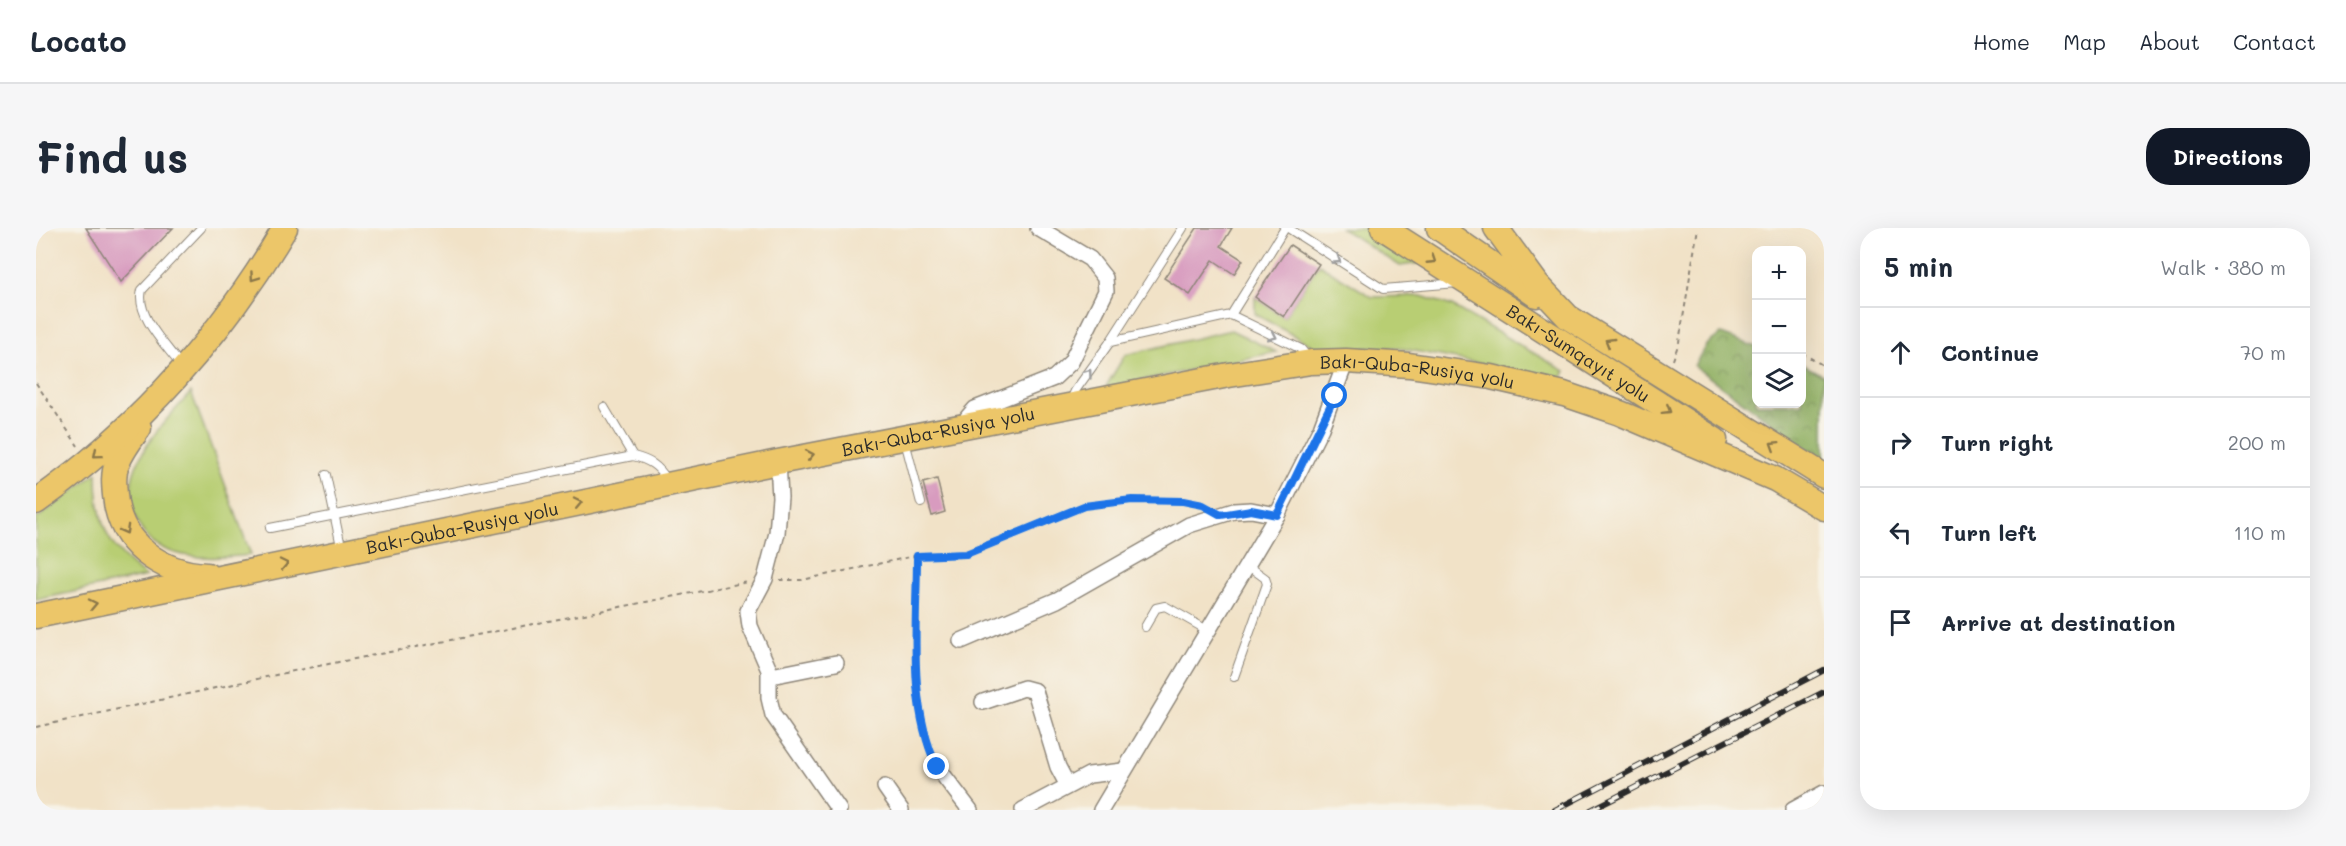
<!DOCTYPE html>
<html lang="en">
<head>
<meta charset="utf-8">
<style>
  :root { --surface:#fff; --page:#f6f6f7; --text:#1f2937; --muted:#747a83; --line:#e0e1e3; --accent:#111827 }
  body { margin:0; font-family:Mali,sans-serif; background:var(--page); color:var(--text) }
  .controls { position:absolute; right:18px; top:18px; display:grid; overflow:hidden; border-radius:12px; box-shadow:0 6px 24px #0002 }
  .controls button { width:54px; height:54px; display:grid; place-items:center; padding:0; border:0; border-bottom:2px solid var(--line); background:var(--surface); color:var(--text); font:30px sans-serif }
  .stop { position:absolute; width:18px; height:18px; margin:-14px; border:4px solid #1a73e8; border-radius:50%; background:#fff }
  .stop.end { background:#1a73e8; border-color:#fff; box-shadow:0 2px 6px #0008 }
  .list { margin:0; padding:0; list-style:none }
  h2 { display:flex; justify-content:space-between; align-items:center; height:78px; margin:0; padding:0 24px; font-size:26px }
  h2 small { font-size:20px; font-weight:400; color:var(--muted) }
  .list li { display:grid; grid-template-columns:39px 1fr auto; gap:18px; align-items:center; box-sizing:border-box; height:90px; padding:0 24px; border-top:2px solid var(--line) }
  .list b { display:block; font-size:22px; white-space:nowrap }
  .list em { font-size:20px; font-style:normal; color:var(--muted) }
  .icon { flex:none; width:33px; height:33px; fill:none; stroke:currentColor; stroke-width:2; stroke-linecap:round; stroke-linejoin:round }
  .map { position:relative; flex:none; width:1788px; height:582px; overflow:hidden; border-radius:24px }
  header { display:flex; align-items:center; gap:36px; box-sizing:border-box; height:84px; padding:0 30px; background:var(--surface); border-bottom:2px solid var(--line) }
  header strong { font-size:28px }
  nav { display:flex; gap:33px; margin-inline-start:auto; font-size:21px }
  .intro { display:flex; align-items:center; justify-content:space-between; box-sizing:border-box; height:144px; padding:0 36px }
  h1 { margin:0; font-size:42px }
  .button { padding:15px 27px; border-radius:24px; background:var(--accent); color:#fff; font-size:21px; font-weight:700 }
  main { display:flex; gap:36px; padding:0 36px }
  aside { flex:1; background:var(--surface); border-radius:24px; box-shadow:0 6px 24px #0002 }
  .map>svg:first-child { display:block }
</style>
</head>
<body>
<header>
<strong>Locato</strong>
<nav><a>Home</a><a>Map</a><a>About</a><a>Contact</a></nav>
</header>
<div class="intro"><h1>Find us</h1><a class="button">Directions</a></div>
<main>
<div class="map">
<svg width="1788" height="582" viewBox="0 0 1788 582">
  <defs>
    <pattern id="forest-crowns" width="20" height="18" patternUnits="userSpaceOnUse" patternTransform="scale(1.5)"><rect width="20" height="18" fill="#92b165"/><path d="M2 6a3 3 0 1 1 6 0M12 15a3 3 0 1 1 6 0" fill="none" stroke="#779053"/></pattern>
  </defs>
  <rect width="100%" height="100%" fill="#f7f3e8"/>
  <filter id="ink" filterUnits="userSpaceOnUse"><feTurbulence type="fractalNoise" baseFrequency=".0167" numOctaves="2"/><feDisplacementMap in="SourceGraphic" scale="12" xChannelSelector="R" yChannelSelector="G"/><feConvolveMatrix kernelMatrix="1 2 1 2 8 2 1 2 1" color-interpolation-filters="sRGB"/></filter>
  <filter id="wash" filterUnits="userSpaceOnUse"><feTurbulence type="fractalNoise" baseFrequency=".008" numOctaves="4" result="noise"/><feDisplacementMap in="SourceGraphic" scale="24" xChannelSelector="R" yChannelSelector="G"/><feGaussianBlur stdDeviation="1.35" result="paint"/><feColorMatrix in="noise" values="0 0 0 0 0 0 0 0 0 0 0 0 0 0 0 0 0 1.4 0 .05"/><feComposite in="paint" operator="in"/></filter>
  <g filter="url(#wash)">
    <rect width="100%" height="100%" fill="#f1e2c7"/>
    <!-- green -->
    <g fill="#b8ce73" stroke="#727c4f" stroke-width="1.5">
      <path d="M1305,0H1329L1383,35L1364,38Z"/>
      <path d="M1283,36L1336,69L1385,68L1416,78L1529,143L1525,151L1363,120H1280L1219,86V69L1248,89Z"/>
      <path d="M1195,102L1240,124L1069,160L1089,127Z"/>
      <path d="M155,164L215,327C174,331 115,336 99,288C92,267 94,250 104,230C116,205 137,185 155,164Z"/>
      <path d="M61,245C61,295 69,318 110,348L0,372V291Z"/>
    </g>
    <!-- forest -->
    <path fill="url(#forest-crowns)" stroke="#5e6e48" stroke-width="1.5" d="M1685,106L1720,119V176H1766V136L1788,148V233L1658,138L1670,117Z"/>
    <g id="blocks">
      <!-- building -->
      <g fill="#d89bbf">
        <path d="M50,0H137L85,54Z"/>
        <path d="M1161,0H1196L1185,18L1207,32L1198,46L1177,32L1154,67L1128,50Z"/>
        <path d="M1254,17L1283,36L1248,89L1219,69Z"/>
        <path d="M901,251L909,284L896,288L887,255Z"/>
      </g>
    </g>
  </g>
  <g filter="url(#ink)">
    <use href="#blocks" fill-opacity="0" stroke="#8e8679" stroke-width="1.5"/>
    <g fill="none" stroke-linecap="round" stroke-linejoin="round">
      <defs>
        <g id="service">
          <path d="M1252,0L1347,61L1422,55"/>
          <path d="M1195,87L1249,0"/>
          <path d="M1074,114L1195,87L1265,121L1273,131"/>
          <path d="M146,139C131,118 99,88 106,62L165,0"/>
          <path d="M1035,172L1039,163L1074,114L1147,0"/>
          <path d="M568,179L597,228"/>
          <path d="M869,213L885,275"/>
          <path d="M290,247L306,323"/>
          <path d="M234,300L597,228C613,232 622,237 631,252"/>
          <path d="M1109,399L1120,380L1129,378L1171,402"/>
          <path d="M1198,449L1231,356L1229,350L1211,337"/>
        </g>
        <g id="minor">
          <path d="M930,197L932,189L939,181L1018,150L1035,134L1070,63L1069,50L1054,31L1002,0"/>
          <path d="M742,234L744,269L741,305L729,351L712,383L714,398L733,442V470L737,487L803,582"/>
          <path d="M925,413L1021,372L1153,297L1198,283L1215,282L1241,287"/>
          <path d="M735,448L800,435"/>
          <path d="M947,474L988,460L999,463L1022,539L1031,556"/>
          <path d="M901,539L934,582"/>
          <path d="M849,559L865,582"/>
          <path d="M987,582L1053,547L1087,543"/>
          <path d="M1065,582L1241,287L1285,200L1310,133"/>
          <path d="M1757,582L1788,565"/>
        </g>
        <g id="trunk">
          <path id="s1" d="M1347,0L1679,212"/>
          <path d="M1403,0L1500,67"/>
          <path d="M1460,0L1501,56L1532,89L1788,248"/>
          <path d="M103,200C95,211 86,223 81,236C77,245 78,257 79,267C83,316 125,345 171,347"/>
          <path d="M0,274C102,202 186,107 249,0"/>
          <path id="s2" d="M0,388L742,234L1193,147L1275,134L1310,133L1373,137L1455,149L1528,166L1584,185L1739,251L1788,280"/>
        </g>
      </defs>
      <!-- service casing -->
      <use href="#service" stroke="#8e8679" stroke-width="10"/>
      <!-- minor casing -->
      <use href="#minor" stroke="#8e8679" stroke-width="18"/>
      <!-- trunk casing -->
      <use href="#trunk" stroke="#8e8679" stroke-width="27"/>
      <!-- path -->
      <g stroke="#8e8679" stroke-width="2" stroke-dasharray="4.5 4.5" stroke-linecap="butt">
        <path d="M1766,125L1788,138"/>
        <path d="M1637,132L1643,114L1662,0"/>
        <path d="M0,155L42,218"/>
        <path d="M881,328V452L891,519L895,527"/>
        <path d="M744,352H766L888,326H930L1048,278L1096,272L1147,273L1169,278"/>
        <path d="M0,499L267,441L712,354"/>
      </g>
      <!-- service -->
      <use href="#service" stroke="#fff" stroke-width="8"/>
      <!-- minor -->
      <use href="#minor" stroke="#fff" stroke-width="15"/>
      <!-- trunk -->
      <use href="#trunk" stroke="#ecc669" stroke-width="24"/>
      <defs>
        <g id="rail">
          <path d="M1519,582L1788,442"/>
          <path d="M1555,582L1788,464"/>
        </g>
      </defs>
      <!-- rail casing -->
      <use href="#rail" stroke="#2b2b2b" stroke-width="6"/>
      <!-- rail -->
      <use href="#rail" stroke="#f7f3e8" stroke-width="4" stroke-dasharray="11" stroke-linecap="butt"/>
    </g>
    <!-- one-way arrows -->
    <defs><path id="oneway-chevron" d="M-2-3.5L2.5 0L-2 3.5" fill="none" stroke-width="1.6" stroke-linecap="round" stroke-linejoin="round" transform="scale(1.5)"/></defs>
    <g stroke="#a0a0a0">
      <use href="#oneway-chevron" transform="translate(1301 32) rotate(33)"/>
      <use href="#oneway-chevron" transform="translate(1237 108) rotate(26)"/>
      <use href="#oneway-chevron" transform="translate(1052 145) rotate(-54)"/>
    </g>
    <g stroke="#8c784a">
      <use href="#oneway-chevron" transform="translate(1396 32) rotate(33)"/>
      <use href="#oneway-chevron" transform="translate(218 49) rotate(125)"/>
      <use href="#oneway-chevron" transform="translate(1573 114) rotate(-149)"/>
      <use href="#oneway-chevron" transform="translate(1631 182) rotate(32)"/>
      <use href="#oneway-chevron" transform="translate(1738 217) rotate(-148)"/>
      <use href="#oneway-chevron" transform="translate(61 226) rotate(140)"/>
      <use href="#oneway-chevron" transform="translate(774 227) rotate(-11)"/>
      <use href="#oneway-chevron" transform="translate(542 275) rotate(-12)"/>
      <use href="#oneway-chevron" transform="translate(89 302) rotate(61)"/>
      <use href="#oneway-chevron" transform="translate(248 336) rotate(-12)"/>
      <use href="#oneway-chevron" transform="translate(57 376) rotate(-12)"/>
    </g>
  </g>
  <g fill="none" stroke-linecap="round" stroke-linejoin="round" filter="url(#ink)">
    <!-- route -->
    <path stroke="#1a73e8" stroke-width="8" d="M901,539C871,475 881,397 881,328L930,326L1048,278L1096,272L1147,273L1167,277L1185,287L1215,282L1241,287L1299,168"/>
  </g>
  <g text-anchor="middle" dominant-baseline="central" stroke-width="6" stroke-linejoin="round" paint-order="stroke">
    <!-- street labels -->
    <g font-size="18" fill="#2b2b2b" stroke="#f7f3e8">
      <text stroke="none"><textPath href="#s1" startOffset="232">Bakı-Sumqayıt yolu</textPath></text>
      <text stroke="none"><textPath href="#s2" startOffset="1407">Bakı-Quba-Rusiya yolu</textPath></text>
      <text stroke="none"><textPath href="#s2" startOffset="921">Bakı-Quba-Rusiya yolu</textPath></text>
      <text stroke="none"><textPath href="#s2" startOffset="435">Bakı-Quba-Rusiya yolu</textPath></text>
    </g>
  </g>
</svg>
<div class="controls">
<button>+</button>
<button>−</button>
<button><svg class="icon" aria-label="layers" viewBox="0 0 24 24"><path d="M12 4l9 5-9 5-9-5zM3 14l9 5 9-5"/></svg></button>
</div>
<div class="stop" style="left:1299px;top:168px"></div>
<div class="stop end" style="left:901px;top:539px"></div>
</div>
<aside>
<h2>5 min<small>Walk · 380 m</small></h2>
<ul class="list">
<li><svg class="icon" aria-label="ahead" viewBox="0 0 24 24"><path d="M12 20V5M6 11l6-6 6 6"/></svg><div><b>Continue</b></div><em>70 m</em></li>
<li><svg class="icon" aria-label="right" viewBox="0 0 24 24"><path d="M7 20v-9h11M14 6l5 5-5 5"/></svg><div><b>Turn right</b></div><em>200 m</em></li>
<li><svg class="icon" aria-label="left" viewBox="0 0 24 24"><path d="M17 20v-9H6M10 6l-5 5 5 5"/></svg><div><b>Turn left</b></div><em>110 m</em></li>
<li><svg class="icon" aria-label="arrive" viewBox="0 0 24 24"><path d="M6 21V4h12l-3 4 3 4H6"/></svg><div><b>Arrive at destination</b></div></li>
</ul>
</aside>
</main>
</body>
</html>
